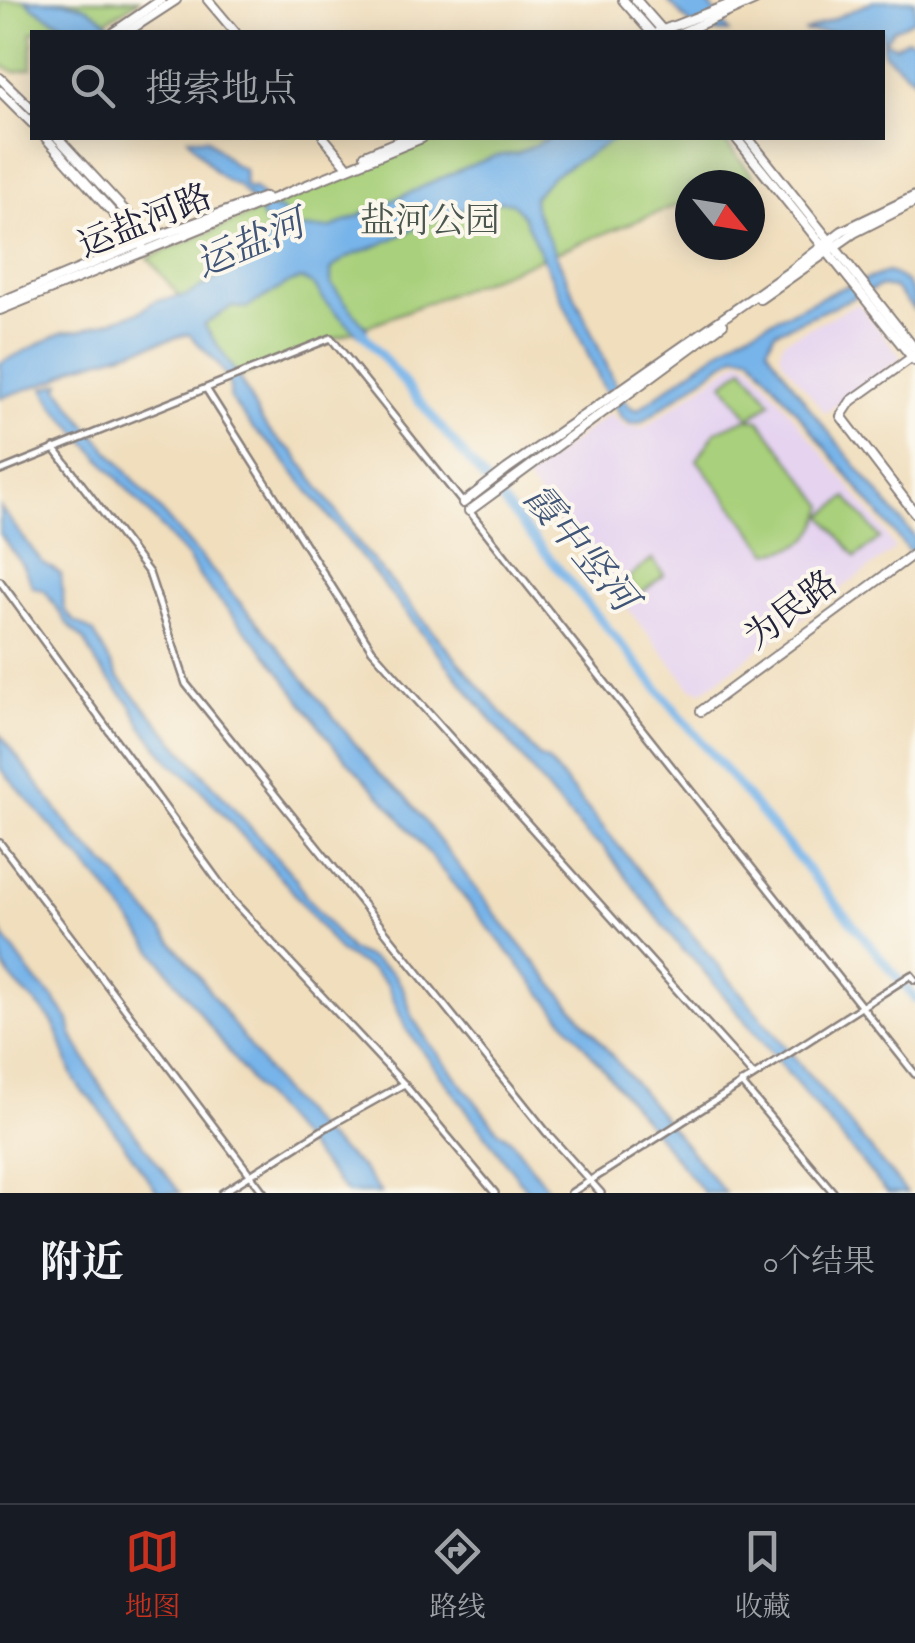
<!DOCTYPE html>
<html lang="zh">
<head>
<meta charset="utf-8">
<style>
  :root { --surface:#171b24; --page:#242831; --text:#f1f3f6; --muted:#9ea1a6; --line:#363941; --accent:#c8321e }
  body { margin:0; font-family:"IM FELL Double Pica","Noto Serif SC",serif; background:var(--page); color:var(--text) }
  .compass { position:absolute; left:675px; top:170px; width:90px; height:90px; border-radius:50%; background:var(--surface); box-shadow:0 5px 25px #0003; rotate:120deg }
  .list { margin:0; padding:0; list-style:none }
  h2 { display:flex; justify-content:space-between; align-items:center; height:130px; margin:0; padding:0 40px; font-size:42px }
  h2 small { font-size:32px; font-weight:400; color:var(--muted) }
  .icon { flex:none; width:55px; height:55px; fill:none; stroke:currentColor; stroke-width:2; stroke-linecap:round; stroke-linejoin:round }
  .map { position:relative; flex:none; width:915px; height:1193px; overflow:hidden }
  .search { position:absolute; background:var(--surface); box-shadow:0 5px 25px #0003; left:30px; right:30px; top:30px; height:110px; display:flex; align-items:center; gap:25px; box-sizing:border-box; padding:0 35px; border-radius:0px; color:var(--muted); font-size:38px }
  .sheet { height:310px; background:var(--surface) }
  nav { display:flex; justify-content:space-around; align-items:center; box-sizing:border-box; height:140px; border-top:2px solid var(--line); background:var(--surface); font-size:28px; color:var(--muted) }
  nav a { display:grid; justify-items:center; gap:5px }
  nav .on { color:var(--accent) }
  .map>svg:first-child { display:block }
</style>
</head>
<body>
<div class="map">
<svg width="915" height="1193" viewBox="0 0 915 1193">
  <rect width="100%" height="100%" fill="#fbf7ec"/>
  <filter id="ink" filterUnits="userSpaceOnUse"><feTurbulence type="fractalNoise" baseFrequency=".01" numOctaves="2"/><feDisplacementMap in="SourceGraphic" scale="20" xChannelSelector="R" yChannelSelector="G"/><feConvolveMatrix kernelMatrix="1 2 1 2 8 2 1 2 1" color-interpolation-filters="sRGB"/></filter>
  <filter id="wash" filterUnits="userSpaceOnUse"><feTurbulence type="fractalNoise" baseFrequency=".0048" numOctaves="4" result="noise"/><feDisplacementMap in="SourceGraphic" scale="40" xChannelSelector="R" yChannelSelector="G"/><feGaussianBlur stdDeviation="2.25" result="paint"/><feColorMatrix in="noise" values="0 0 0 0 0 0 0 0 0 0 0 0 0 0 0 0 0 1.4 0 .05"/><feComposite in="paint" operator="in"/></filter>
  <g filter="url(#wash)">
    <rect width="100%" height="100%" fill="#f0debd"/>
    <!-- built -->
    <g fill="#e5d3f0">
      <path d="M858,303L902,358L825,413L783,361L780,352L783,341Z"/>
      <path d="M740,359L751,363L883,529L895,549L703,691L691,688L525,479L609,414L626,427L644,428Z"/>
    </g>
    <!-- green -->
    <g fill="#a9d07b" stroke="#66795b" stroke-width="2.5">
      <path d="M0,0H139L89,32H32V68L15,72L0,64Z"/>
      <path d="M433,138H722L753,176L729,185H690V200L238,377L203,325L148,258Z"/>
      <path d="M744,367L771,402L750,418L723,383Z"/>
      <path d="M745,419L759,420L825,506C815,540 804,547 769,553L697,460L716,431Z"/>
      <path d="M847,497L880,538L856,557L823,516Z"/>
      <path d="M652,559L664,575L639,595L627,579Z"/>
    </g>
    <!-- water -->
    <g fill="#77b4e9" stroke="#4c6b92" stroke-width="2.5">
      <path d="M25,0C68,0 90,0 116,32C83,32 50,23 25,0Z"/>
      <path d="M667,0H706L729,32H698Z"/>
      <path d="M915,0V19L893,30L885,41L895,46L908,39L915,43V80L883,53L882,32H804L873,1Z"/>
      <path d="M188,138H207L233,164L245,170L244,184L250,190L253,187L275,210L280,209L298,229L332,228L462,169L495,156L518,153L550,138H616L551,177L533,198L534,207L620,394L629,406L637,410L741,335L837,290L887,272C908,277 915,291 915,311L894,288L880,286L775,332L767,348L815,415L915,538V559L751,355L736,354L642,422L631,424L622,418L604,389L523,216L512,203C475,194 412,231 379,245C361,253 344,255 331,270V284L367,329L359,335L326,303L314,285L302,279L291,282L246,308L231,307L204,325C216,343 229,361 240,380C259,411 258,428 293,451L360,545L540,758L548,761L907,1193H888L883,1188L692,957L683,951L604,848L589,837L553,797L275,449L254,430L230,398C235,373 204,351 189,334L75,367L57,379L0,398V363L64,332L82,330L139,312L155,301L187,295L224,275L241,260L252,257L271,236L259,210L238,185C217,182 201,152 188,138Z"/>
      <path d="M61,383L59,388L83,421L274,642L379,774L406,797L501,921L725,1193H704L394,811L337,750L269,657L201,579L188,558L54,406L44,388Z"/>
      <path d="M0,507L42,562L61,574L64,609L73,620L94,633L118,677L296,879L305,895L350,950L372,959L393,973L403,988L413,1018L427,1040L497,1129L513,1142L551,1193H529L406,1029L387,984L372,970L340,952L290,888L193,781L171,763L142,726L130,704L98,666L85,641L68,625L45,591L33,587L22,564L0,534Z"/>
      <path d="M0,734L76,835L115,873L190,964L280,1089L321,1134L361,1167L381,1193H347L256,1088L107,889L0,768Z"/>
      <path d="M0,931L35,980L54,998L69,1020L72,1035L104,1092L180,1193H158L92,1099C67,1085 67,1045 53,1023C38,1000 12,988 2,962C0,953 0,941 0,931Z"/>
    </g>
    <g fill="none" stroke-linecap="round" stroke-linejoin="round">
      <!-- river -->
      <path stroke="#77b4e9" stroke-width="9" d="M357,326L915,999"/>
    </g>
  </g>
  <g filter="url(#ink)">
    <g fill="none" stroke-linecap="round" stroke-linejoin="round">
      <defs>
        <g id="street">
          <path d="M207,390L372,650L753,1075"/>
          <path d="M54,448L149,573L186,684L547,1133L601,1193"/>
          <path d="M0,471L331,338L463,503"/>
          <path d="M470,512L915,1074"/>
          <path d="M0,581L232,900L404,1084L495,1193"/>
          <path d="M0,843L264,1193"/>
          <path d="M741,1083L834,1193"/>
          <path d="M222,1193L327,1127L404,1084"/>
          <path d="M571,1193L911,975L915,980"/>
        </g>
        <g id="secondary">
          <path d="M208,0L235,32"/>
          <path d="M623,0L651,32"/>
          <path d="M636,0L664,32"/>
          <path d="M114,32L161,0"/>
          <path d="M127,32L176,0"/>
          <path d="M658,32L741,0"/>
          <path d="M683,32L755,0"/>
          <path d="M0,78L32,109"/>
          <path d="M0,91L32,123"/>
          <path d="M46,138L142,246"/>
          <path d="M58,138L151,239"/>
          <path d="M324,138L348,167"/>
          <path d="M736,138L915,361"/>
          <path d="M748,138L915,349"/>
          <path d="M365,155L406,138"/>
          <path d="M760,299L854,233L915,202"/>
          <path d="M0,302L151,239L265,197"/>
          <path d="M0,310L422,138"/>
          <path d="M915,355L851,401L841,416L915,513"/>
          <path d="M463,503L507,469L789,272L842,231L915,196"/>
          <path d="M469,511L723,324"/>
          <path d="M701,711L915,553"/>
        </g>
      </defs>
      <!-- street casing -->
      <use href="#street" stroke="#89807c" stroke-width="10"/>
      <!-- secondary casing -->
      <use href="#secondary" stroke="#89807c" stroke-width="12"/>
      <!-- street -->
      <use href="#street" stroke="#fff" stroke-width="5"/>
      <!-- secondary -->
      <use href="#secondary" stroke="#fff" stroke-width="8"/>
    </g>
  </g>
  <g text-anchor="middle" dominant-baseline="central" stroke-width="8" stroke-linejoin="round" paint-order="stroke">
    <!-- street labels -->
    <g font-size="35" fill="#22223b" stroke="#fbf7ec">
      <text transform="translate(145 221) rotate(-22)">运盐河路</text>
      <text transform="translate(791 610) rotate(-37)">为民路</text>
    </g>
    <!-- park labels -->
    <g font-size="35" fill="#4a564e" stroke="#fbf7ec">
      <text x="430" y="221">盐河公园</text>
    </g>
    <!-- water labels -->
    <g font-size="38" font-style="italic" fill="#405578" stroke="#fbf7ec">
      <text transform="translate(250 244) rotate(-23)">运盐河</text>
      <text transform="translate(580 548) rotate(50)">霞中竖河</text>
    </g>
  </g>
</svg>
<svg class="compass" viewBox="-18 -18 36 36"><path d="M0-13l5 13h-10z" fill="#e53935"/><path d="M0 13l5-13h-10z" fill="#9ea1a6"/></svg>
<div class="search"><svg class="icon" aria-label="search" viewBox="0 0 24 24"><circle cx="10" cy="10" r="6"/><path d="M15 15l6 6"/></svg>搜索地点</div>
</div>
<section class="sheet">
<h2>附近<small>0个结果</small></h2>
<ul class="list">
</ul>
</section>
<nav>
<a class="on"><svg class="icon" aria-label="map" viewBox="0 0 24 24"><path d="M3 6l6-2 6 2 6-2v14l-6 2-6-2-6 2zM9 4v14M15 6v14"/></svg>地图</a>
<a><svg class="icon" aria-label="directions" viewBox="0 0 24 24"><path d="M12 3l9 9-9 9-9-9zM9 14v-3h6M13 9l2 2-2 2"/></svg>路线</a>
<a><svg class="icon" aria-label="saved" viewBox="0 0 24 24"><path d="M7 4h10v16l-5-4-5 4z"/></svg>收藏</a>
</nav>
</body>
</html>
